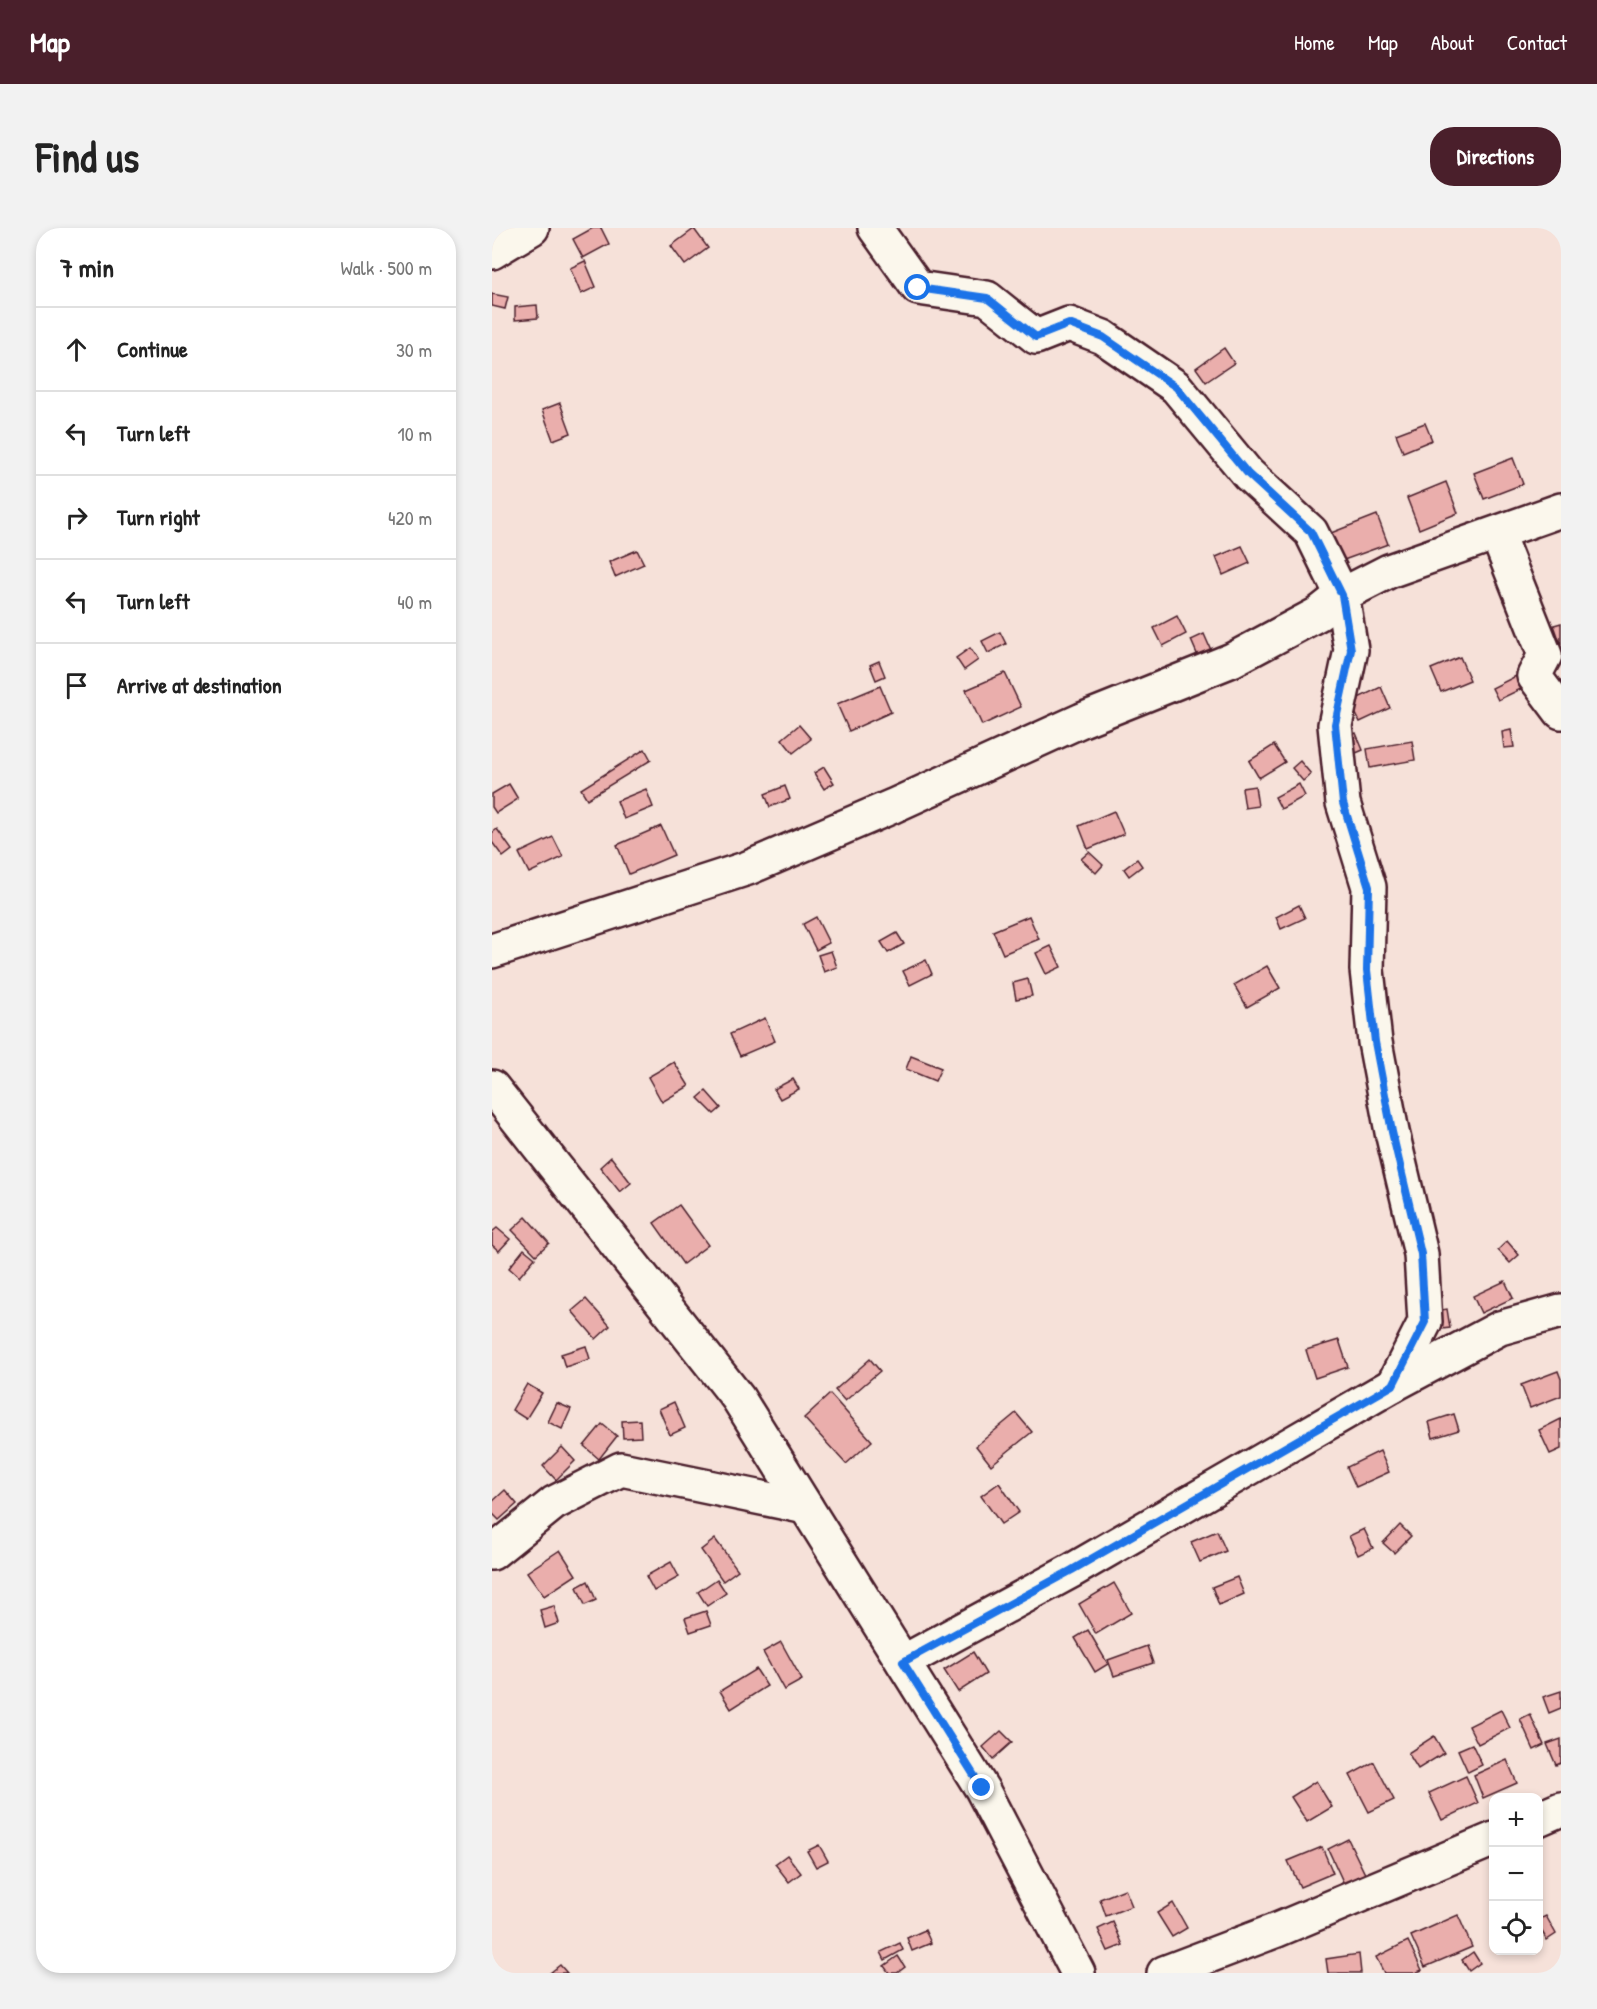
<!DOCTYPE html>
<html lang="en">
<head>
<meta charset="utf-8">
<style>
  :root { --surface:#fff; --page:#f2f2f2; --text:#222; --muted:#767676; --line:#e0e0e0; --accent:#4a1f2b }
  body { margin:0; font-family:"Patrick Hand",sans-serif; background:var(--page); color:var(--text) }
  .controls { position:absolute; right:18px; bottom:18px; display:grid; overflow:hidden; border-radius:12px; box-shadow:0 3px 9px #0003 }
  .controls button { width:54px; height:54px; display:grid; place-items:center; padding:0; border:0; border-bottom:2px solid var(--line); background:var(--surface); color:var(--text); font:30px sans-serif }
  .stop { position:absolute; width:18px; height:18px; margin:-14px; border:4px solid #1a73e8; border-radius:50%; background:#fff }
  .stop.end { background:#1a73e8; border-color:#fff; box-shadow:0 2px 6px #0008 }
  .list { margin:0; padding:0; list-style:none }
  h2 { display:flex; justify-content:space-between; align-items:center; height:78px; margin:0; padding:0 24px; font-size:26px }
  h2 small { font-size:20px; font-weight:400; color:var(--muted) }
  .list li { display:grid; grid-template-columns:39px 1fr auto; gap:18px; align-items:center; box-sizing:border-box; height:84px; padding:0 24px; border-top:2px solid var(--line) }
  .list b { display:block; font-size:22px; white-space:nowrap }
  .list em { font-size:20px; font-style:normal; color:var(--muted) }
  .icon { flex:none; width:33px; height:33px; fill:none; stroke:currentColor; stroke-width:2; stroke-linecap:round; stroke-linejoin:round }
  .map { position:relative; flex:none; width:1069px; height:1745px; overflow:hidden; border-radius:24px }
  header { display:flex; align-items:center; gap:36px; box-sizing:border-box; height:84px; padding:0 30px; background:var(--accent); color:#fff }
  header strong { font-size:28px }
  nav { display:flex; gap:33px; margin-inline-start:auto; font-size:21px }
  .intro { display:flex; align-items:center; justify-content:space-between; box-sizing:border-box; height:144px; padding:0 36px }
  h1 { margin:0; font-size:42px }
  .button { padding:15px 27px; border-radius:24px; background:var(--accent); color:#fff; font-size:21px; font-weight:700 }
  main { display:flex; gap:36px; padding:0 36px }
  aside { flex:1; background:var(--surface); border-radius:24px; box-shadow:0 3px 9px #0003 }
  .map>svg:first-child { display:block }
</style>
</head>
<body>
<header>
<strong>Map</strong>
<nav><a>Home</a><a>Map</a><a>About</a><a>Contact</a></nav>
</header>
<div class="intro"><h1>Find us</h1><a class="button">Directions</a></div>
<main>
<aside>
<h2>7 min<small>Walk · 500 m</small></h2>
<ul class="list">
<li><svg class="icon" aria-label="ahead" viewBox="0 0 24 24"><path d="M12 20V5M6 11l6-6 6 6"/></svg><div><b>Continue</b></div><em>30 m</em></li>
<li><svg class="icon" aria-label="left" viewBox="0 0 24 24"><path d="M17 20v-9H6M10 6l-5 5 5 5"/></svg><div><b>Turn left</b></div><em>10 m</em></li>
<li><svg class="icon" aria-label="right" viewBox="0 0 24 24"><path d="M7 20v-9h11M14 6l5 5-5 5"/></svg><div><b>Turn right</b></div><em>420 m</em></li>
<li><svg class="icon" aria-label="left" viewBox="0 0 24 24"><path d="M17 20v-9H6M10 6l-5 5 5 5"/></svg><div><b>Turn left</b></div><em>40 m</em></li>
<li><svg class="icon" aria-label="arrive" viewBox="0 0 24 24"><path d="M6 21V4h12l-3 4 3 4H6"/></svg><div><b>Arrive at destination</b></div></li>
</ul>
</aside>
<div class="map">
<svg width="1069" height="1745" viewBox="0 0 1069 1745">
  <rect width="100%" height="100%" fill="#f6e1d9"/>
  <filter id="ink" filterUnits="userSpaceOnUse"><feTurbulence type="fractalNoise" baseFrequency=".0167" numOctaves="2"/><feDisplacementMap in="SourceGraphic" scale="12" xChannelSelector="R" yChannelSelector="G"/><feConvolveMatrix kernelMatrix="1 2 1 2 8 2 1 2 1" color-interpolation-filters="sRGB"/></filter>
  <g filter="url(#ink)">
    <!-- building -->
    <g fill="#eaaeac" stroke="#4a1f2b" stroke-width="1.5">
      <path d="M101,0H109L117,16L91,30L81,11Z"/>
      <path d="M202,1L216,20L193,37L179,18Z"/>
      <path d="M93,33L104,59L89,66L78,40Z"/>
      <path d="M0,66L16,69L13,81L0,78Z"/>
      <path d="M45,77L46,90L23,92V79Z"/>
      <path d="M732,120L742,135L714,154L704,140Z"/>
      <path d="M68,175L79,205L61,212L50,182Z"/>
      <path d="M933,195L940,212L911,224L904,206Z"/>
      <path d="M1021,230L1031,256L992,271L982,245Z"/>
      <path d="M954,254L966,285L927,301L915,270Z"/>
      <path d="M885,287L896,316L849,333L839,305Z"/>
      <path d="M750,318L758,335L731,347L724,329Z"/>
      <path d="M145,322L152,336L123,349L117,334Z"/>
      <path d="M685,388L694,406L671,418L662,400Z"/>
      <path d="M1069,395V417L1062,397Z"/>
      <path d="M508,404L514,416L496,425L490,413Z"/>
      <path d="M712,406L722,429L709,435L699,412Z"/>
      <path d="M478,420L486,432L472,442L464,430Z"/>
      <path d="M968,429L978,452L949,464L939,441Z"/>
      <path d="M387,433L393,448L384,452L378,437Z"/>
      <path d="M513,445L529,479L490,497L474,462Z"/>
      <path d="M1024,448L1031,460L1006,472L1000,460Z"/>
      <path d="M388,458L399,484L357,503L345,476Z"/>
      <path d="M889,459L898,480L868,494L858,474Z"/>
      <path d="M307,497L319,511L301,525L290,511Z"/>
      <path d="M1019,502L1022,519L1012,520L1010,504Z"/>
      <path d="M864,505L871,522L857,528L850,511Z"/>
      <path d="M920,513L923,532L878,540L875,521Z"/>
      <path d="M782,517L793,534L767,550L757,533Z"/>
      <path d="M153,521L159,532L95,571L89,561Z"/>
      <path d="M808,533L819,546L811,553L800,540Z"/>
      <path d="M332,539L342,555L332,561L322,545Z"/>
      <path d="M17,556L26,571L4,585L0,579V566Z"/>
      <path d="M807,556L813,568L789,581L783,569Z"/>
      <path d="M293,558L298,571L278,579L273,566Z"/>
      <path d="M763,558L766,578L753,580L750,560Z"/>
      <path d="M154,561L161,579L132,591L125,573Z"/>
      <path d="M622,583L632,606L596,621L587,598Z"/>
      <path d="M169,598L182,627L137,646L125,617Z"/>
      <path d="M5,601L20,622L11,629L0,614V605Z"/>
      <path d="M61,609L71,629L37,645L27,625Z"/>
      <path d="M597,624L611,637L604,645L589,631Z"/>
      <path d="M645,631L650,638L637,648L632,641Z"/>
      <path d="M807,677L813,690L789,701L784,689Z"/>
      <path d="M537,688L547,711L511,726L501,703Z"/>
      <path d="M324,689L337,715L324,722L311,696Z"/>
      <path d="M405,705L412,716L396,725L389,714Z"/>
      <path d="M559,718L569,739L554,746L544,725Z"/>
      <path d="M339,723L345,739L332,744L326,727Z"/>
      <path d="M434,732L440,746L418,757L411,743Z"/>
      <path d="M775,738L788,760L755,779L742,757Z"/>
      <path d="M536,751L540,768L524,771L521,755Z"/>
      <path d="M273,790L283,813L248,828L238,806Z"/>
      <path d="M419,828L449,840L443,853L414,841Z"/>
      <path d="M182,834L197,858L170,874L156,849Z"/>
      <path d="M301,851L307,861L288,871L282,861Z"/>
      <path d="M214,863L229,880L222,886L206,870Z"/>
      <path d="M119,929L139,955L128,964L108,939Z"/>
      <path d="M187,977L216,1017L191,1036L162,995Z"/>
      <path d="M34,989L57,1015L44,1027L20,1002Z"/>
      <path d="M5,1000L18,1011L7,1023L0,1017V1004Z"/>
      <path d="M1015,1013L1027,1027L1018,1035L1006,1022Z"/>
      <path d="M32,1021L43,1030L27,1049L17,1040Z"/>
      <path d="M1013,1053L1021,1070L989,1085L981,1068Z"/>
      <path d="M94,1071L118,1098L104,1111L80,1083Z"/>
      <path d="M955,1081L958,1100L941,1102L938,1084Z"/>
      <path d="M847,1112L856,1139L823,1150L814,1122Z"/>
      <path d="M94,1118L98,1131L73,1139L69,1126Z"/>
      <path d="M378,1131L388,1143L353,1173L343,1162Z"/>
      <path d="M1066,1143L1069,1151V1168L1038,1180L1029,1157Z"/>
      <path d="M35,1156L50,1165L34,1191L20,1182Z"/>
      <path d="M338,1166L380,1213L354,1236L312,1190Z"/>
      <path d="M182,1174L193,1200L178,1207L167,1181Z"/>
      <path d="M65,1175L79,1181L70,1201L56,1194Z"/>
      <path d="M524,1185L540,1204L499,1237L484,1218Z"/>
      <path d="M962,1186L967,1202L941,1210L937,1194Z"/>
      <path d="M1069,1191V1221L1058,1226L1047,1202Z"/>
      <path d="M148,1192L149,1209L131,1210L130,1193Z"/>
      <path d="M110,1196L125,1208L107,1231L92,1218Z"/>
      <path d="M70,1219L83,1233L64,1252L51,1238Z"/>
      <path d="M888,1223L897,1244L864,1259L855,1239Z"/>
      <path d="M507,1255L527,1284L509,1296L489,1268Z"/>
      <path d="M13,1262L25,1276L7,1292L0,1285V1274Z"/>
      <path d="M908,1297L919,1308L902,1325L891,1315Z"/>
      <path d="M872,1301L881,1320L866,1327L857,1308Z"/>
      <path d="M725,1303L734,1323L708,1334L699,1314Z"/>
      <path d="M223,1311L246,1342L231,1353L209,1322Z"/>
      <path d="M68,1322L84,1347L52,1368L35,1344Z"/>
      <path d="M179,1334L187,1349L162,1363L154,1348Z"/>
      <path d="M745,1349L752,1366L727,1377L720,1359Z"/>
      <path d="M225,1351L234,1365L215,1378L206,1364Z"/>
      <path d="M96,1353L104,1372L93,1377L85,1359Z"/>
      <path d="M622,1355L639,1385L604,1406L587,1376Z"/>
      <path d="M62,1378L67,1395L53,1400L48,1382Z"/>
      <path d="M214,1383L219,1397L198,1404L193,1390Z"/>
      <path d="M596,1402L616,1436L603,1444L583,1410Z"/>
      <path d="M289,1414L310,1452L292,1462L271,1424Z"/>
      <path d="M655,1418L661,1435L622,1448L616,1432Z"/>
      <path d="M481,1424L494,1446L466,1464L452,1442Z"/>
      <path d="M264,1441L275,1458L239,1481L228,1463Z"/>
      <path d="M1069,1463V1480L1057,1485L1051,1469Z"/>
      <path d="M1009,1482L1018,1500L986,1516L977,1498Z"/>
      <path d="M1038,1486L1052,1517L1042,1522L1028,1491Z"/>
      <path d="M509,1503L520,1514L501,1531L491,1519Z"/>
      <path d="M942,1508L952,1525L926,1541L916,1525Z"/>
      <path d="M1069,1511V1535L1064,1537L1055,1516Z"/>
      <path d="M980,1516L990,1537L976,1544L966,1522Z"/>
      <path d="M1015,1532L1025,1555L991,1570L982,1547Z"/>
      <path d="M882,1534L902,1572L877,1584L858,1547Z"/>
      <path d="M974,1548L986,1575L950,1592L937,1565Z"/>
      <path d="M824,1553L840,1579L815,1594L799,1569Z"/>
      <path d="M856,1611L874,1648L853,1658L836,1621Z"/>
      <path d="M327,1617L336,1633L324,1639L315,1623Z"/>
      <path d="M830,1619L841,1645L808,1659L796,1633Z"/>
      <path d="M295,1627L309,1645L297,1654L283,1636Z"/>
      <path d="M633,1661L640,1678L614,1688L608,1671Z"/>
      <path d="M681,1675L695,1700L680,1709L665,1685Z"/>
      <path d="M966,1687L980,1719L933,1739L919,1708Z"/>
      <path d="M1054,1688L1064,1706L1055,1712L1046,1697V1692Z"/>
      <path d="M621,1694L631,1717L616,1723L606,1701Z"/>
      <path d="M433,1702L439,1715L420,1723L415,1710Z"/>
      <path d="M916,1713L930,1742L923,1745H892L884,1729Z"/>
      <path d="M408,1715L411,1722L393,1732L389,1724Z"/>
      <path d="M981,1724L988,1735L977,1743L970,1732Z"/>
      <path d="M867,1726L869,1745H836L834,1731Z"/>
      <path d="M406,1728L413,1739L405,1745H397L392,1738Z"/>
      <path d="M68,1737L75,1745H58Z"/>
    </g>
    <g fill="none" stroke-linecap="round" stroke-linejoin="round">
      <defs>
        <g id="minor">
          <path d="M383,0L426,60L495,70L544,109L577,96L611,109L684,159L756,246L819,304L850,367L859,422L843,497L851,575L877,659L875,742L883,814L900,904L929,1026L933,1094L901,1157"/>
          <path d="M0,24L40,0"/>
          <path d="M1005,306L1053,427L1042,448L1069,484"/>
          <path d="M0,723L256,640L401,578L590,492L740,432L826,386L850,367L897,343L1069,282"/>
          <path d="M0,859L246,1170L490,1561L586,1745"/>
          <path d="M0,1325L62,1275L129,1241L314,1279"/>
          <path d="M411,1434L581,1342L901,1157L1008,1100L1069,1083"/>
          <path d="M1046,1591L1069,1581"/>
          <path d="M672,1745L785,1702L1002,1611"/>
        </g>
      </defs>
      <!-- minor casing -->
      <use href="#minor" stroke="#4a1f2b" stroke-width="38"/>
      <!-- minor -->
      <use href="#minor" stroke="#fbf7ec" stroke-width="33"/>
    </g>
  </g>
  <g fill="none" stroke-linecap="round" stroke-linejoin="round" filter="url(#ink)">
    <!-- route -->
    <path stroke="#1a73e8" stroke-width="8" d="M426,60L495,70L544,109L577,96L611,109L684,159L756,246L819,304L850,367L859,422L843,496L851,575L877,659L875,742L883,814L900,904L929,1026L933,1094L901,1157L580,1342L411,1434L490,1560"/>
  </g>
</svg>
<div class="controls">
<button>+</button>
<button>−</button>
<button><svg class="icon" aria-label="locate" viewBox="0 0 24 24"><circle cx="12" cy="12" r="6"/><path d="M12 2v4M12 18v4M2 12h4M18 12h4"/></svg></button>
</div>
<div class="stop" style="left:426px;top:60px"></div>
<div class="stop end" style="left:490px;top:1560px"></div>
</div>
</main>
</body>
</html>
